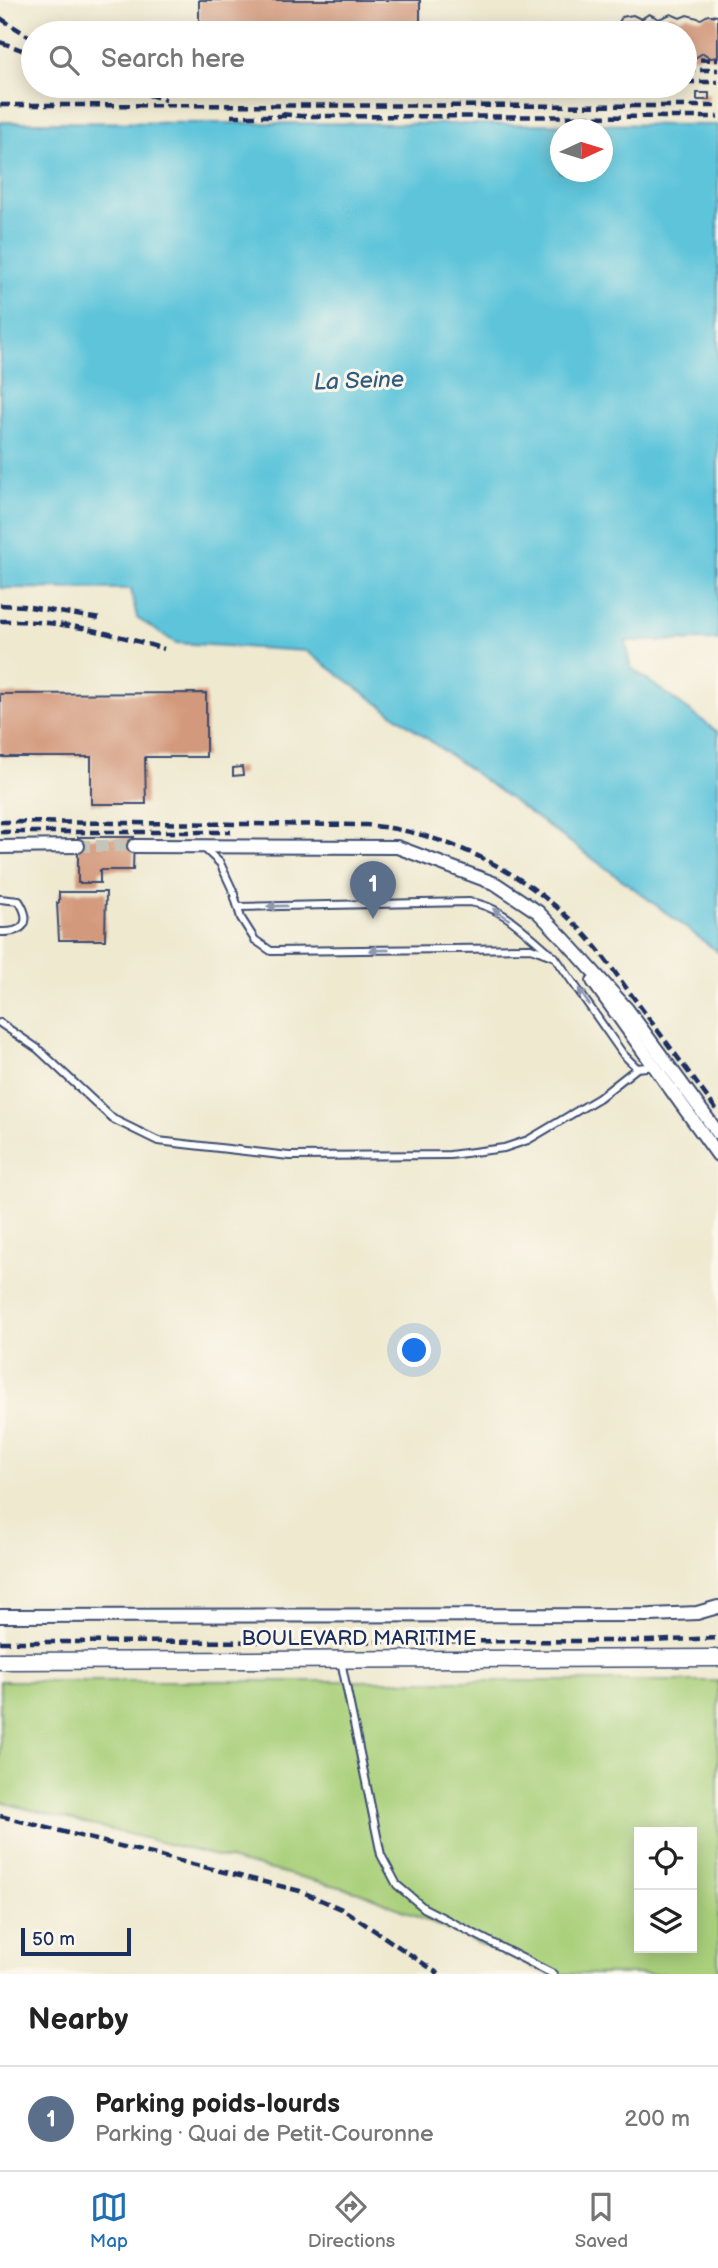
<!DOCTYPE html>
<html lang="en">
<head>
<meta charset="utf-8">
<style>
  :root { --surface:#fff; --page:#f2f2f2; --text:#222; --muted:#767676; --line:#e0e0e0; --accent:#1f6fb2 }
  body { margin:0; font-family:"Balsamiq Sans",sans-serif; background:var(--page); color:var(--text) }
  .controls { position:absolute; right:21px; bottom:21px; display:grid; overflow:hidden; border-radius:0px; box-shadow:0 4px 18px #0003 }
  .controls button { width:63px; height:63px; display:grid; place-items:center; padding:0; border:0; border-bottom:2px solid var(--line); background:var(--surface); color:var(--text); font:35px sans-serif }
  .compass { position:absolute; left:550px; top:119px; width:63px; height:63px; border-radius:50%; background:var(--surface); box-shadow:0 4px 18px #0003; rotate:86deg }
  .scale { position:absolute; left:21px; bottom:18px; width:110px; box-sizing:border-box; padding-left:7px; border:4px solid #1b2f5e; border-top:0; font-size:19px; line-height:24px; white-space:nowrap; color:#1b2f5e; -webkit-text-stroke:5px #fbf7ec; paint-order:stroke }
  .you { position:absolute; left:415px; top:1351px; width:24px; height:24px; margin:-18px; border:5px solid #fff; border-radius:50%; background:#1a73e8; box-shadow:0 0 0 10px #1a73e833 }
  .badge { display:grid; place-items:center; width:46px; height:46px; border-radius:50%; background:var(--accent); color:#fff; font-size:23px; font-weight:700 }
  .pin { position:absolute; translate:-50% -58px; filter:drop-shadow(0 2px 4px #0008) }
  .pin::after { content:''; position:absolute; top:37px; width:24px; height:21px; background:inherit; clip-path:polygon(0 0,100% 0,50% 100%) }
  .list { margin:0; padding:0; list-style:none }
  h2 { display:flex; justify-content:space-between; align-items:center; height:91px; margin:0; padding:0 28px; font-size:30px }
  h2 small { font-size:23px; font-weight:400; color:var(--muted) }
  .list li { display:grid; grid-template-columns:46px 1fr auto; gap:21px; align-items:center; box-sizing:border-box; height:105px; padding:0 28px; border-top:2px solid var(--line) }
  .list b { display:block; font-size:26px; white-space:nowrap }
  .list p { margin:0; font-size:23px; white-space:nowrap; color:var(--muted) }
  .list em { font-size:23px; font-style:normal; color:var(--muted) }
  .icon { flex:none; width:38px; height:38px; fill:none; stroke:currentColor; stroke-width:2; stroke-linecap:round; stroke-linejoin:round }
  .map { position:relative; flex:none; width:718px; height:1974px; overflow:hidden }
  .search { position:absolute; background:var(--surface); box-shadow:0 4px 18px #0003; left:21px; right:21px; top:21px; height:77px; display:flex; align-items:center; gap:18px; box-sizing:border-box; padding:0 24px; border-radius:38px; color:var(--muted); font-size:26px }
  .sheet { height:196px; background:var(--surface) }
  nav { display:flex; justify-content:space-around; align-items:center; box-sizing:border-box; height:98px; border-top:2px solid var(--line); background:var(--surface); font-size:19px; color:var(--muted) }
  nav a { display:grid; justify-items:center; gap:4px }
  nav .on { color:var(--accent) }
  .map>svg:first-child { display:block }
</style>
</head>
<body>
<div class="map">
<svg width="718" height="1974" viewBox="0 0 718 1974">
  <rect width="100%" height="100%" fill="#fbf7ec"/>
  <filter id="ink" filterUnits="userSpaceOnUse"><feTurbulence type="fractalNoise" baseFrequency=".0143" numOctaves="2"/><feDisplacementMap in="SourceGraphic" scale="14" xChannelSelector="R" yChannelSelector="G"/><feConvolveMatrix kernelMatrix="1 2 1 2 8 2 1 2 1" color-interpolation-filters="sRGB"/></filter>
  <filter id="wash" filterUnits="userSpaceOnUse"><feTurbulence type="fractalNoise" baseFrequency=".00686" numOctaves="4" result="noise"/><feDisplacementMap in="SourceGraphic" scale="28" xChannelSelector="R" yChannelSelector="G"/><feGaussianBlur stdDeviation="1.57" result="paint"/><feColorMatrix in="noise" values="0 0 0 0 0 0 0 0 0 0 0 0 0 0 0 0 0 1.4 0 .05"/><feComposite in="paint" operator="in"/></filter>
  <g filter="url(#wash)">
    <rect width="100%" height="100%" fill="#efe9d0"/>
    <!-- green -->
    <path fill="#aad07b" stroke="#62806c" stroke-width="2" fill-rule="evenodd" d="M0,1681H718V1974H549L360,1892L0,1802ZM639,1832H692V1948H639Z"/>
    <!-- water -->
    <path fill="#5dc4da" stroke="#3c7a9c" stroke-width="2" fill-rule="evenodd" d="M0,122L718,125V640L626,641L630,667L718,732V952L632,887L306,651L176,643L137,618L131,589L0,588ZM560,130H602V172H560Z"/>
    <g id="blocks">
      <!-- building -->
      <g fill="#d3997c">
        <rect x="199" y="0" width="221" height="33"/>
        <path d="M649,14L659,19L671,14L680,18L687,15L701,19L708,15L718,16V57L711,58L703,53L695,58L685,56V33H619L617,31L618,24L622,17L633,15L641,19Z"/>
        <rect x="697" y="93" width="12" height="7"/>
        <path d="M206,693V757H145L146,804H91V757H0V694Z"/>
        <path d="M242,767L243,775L233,776V768Z"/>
        <path d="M78,837H134L133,870H100V883H78Z"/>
        <path d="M59,892H106L105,940H59L57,903H59Z"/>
      </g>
    </g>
  </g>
  <g filter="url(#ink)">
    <use href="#blocks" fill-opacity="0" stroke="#3b4b6f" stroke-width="2"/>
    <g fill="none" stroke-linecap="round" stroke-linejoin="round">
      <!-- minor-tunnel -->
      <path stroke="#c5c4b9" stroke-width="12" stroke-dasharray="12 6" stroke-linecap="butt" d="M78,846H134"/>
      <defs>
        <g id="service">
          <path d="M203,847L220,863L233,891L241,918L255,940L271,951L531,948L555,957L623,1054L637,1068L656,1066"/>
          <path d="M0,899L19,901C33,923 23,933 0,932"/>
          <path d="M238,907L469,902C502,906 525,932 550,953"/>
          <path d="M0,1023L38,1049L113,1119L158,1141L289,1156L450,1155L504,1148L528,1140L599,1098L637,1068"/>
          <path d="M341,1661L381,1855L397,1885L424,1908L553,1974"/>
        </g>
        <g id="minor">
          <path d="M134,846L397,847L496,884L538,912L565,940L627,1009L718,1133"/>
          <path d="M0,847L78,846"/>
          <path d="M593,981L718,1155"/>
          <path d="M0,1616L651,1615L697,1613L718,1607"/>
        </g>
        <path id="tertiary" d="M0,1661L718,1658"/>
      </defs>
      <!-- service casing -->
      <use href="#service" stroke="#3b4b6f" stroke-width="10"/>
      <!-- minor casing -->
      <use href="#minor" stroke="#3b4b6f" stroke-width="16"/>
      <!-- tertiary casing -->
      <use href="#tertiary" stroke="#3b4b6f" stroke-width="19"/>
      <!-- service -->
      <use href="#service" stroke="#fff" stroke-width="6"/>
      <!-- minor -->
      <use href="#minor" stroke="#fff" stroke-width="12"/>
      <!-- tertiary -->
      <use href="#tertiary" stroke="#fff" stroke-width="16"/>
      <!-- rail -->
      <g stroke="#1b2f5e" stroke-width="4.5" stroke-dasharray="10 5" stroke-linecap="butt">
        <path d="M0,18L33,39"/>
        <path d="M0,42L33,54"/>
        <path d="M685,59L718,60"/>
        <path d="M685,70H718"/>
        <path d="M685,82H718"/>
        <path d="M119,86L166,100"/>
        <path d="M200,91H305L348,86"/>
        <path d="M0,105L718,106"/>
        <path d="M281,114L300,116L718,117"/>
        <path d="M231,116H290"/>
        <path d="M0,605L24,606L100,619"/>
        <path d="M0,621C59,620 108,632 164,649"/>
        <path d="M0,822L366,825C445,832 521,870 577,926C598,947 615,973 633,997C661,1035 690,1074 718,1112"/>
        <path d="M0,832H231"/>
        <path d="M0,1642L647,1641L718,1638"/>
        <path d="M0,1816L300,1891L344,1910L439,1974"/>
      </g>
    </g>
    <!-- one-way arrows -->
    <defs><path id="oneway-solid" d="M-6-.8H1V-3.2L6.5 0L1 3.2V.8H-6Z" transform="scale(1.75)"/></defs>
    <g fill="#8d97ae">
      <use href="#oneway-solid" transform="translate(277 906) rotate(179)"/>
      <use href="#oneway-solid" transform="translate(501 914) rotate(-146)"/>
      <use href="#oneway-solid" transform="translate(379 950) rotate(179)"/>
      <use href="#oneway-solid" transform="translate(584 997) rotate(-124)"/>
    </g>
  </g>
  <g text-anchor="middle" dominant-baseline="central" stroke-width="6" stroke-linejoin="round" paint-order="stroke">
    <!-- street labels -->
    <g font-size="21" fill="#1b2f5e" stroke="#fbf7ec">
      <text x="359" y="1638">BOULEVARD MARITIME</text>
    </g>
    <!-- water labels -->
    <g font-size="23" font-style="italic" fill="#2f5c83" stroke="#fbf7ec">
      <text transform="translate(359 381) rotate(-2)">La Seine</text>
    </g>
  </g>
</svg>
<div class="controls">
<button><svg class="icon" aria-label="locate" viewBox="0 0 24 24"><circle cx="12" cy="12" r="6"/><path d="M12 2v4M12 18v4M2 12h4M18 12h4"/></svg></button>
<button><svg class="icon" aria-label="layers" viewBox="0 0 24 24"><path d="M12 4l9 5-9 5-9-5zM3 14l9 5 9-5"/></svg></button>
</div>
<svg class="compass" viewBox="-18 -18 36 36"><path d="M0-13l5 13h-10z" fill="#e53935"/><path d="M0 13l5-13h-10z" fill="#767676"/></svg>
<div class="scale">50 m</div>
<div class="you"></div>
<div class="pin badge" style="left:373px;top:919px;background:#5c6f8a">1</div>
<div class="search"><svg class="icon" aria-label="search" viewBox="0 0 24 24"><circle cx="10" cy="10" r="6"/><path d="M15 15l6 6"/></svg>Search here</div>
</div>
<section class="sheet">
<h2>Nearby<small></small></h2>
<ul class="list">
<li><span class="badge" style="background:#5c6f8a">1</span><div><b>Parking poids-lourds</b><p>Parking · Quai de Petit-Couronne</p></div><em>200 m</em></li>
</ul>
</section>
<nav>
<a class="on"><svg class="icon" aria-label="map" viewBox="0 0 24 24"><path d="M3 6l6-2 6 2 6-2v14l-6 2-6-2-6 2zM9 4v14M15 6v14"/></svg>Map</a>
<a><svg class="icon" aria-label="directions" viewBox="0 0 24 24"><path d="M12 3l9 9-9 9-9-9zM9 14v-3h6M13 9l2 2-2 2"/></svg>Directions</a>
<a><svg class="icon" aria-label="saved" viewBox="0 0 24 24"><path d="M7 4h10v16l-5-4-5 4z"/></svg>Saved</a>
</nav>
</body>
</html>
